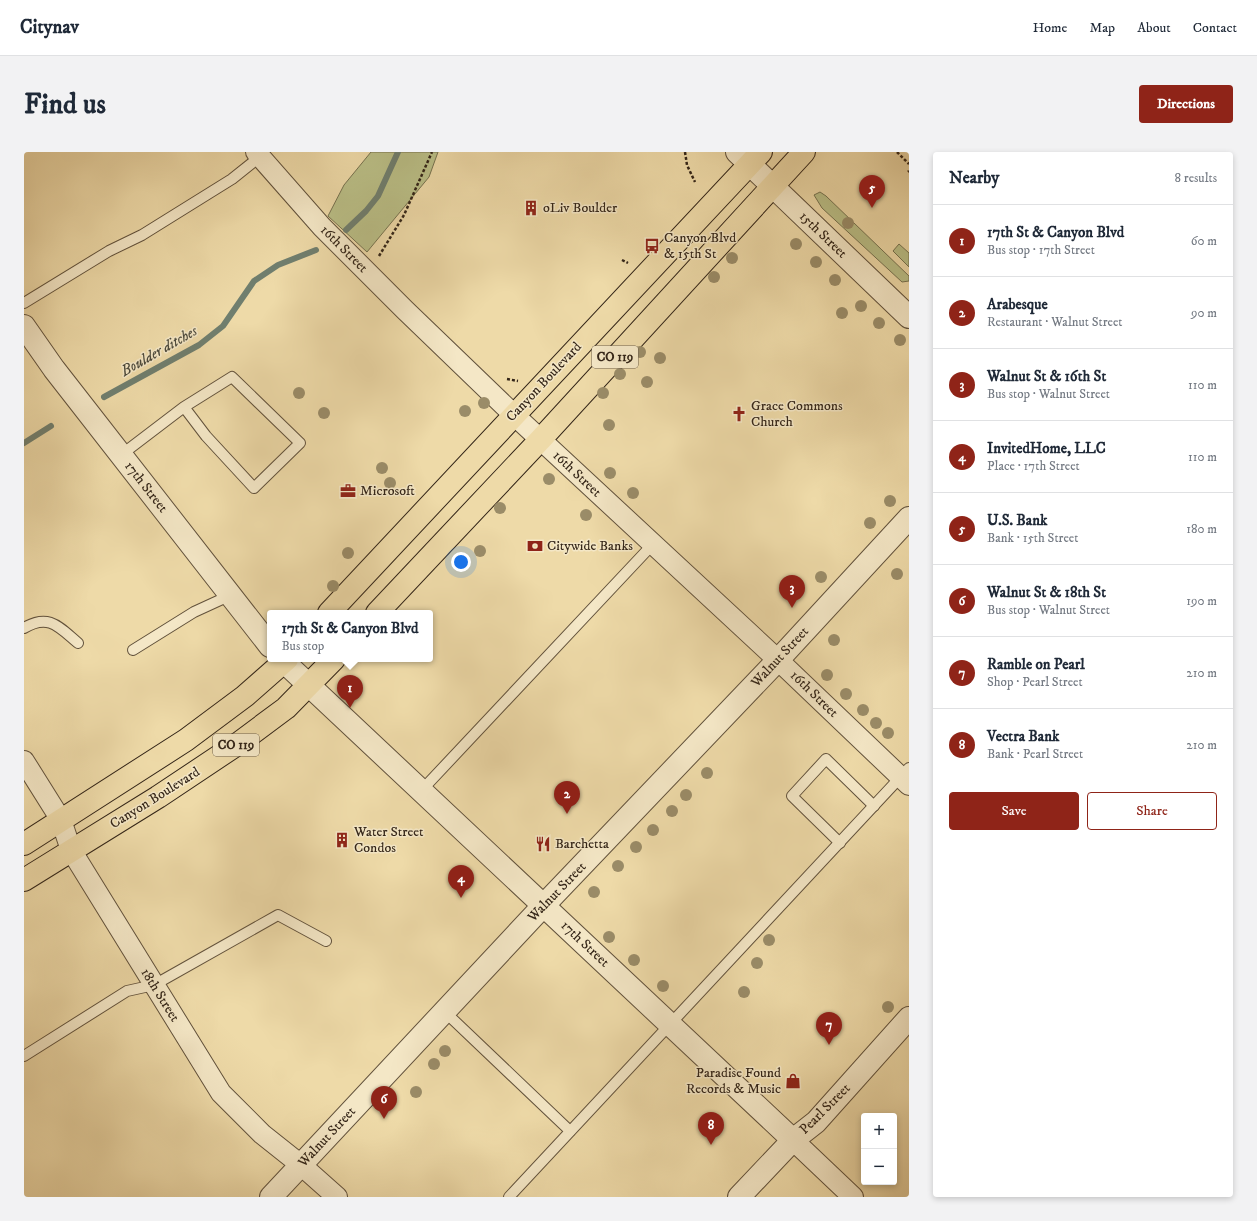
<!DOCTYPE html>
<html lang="en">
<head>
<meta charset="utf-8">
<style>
  :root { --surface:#fff; --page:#f2f2f3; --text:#1f2937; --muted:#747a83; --line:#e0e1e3; --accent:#8f2418 }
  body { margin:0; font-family:"IM FELL DW Pica",serif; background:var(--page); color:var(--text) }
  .controls { position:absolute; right:12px; bottom:12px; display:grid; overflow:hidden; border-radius:4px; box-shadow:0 2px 6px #0003 }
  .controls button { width:36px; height:36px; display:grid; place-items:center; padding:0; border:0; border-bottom:1px solid var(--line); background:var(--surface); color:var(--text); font:20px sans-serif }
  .you { position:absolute; left:437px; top:410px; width:14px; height:14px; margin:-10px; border:3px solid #fff; border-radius:50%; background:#1a73e8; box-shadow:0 0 0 6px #1a73e833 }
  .badge { display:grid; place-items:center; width:26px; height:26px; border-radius:50%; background:var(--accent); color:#fff; font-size:13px; font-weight:700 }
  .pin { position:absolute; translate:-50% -33px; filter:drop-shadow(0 1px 2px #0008) }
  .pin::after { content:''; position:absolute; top:21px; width:14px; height:12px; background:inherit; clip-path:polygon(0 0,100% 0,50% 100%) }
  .popup { position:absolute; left:243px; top:458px; width:166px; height:52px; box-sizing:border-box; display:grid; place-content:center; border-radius:4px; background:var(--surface); filter:drop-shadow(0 1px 3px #0005); font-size:13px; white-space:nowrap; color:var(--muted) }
  .popup b { font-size:15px; color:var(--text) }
  .popup::after { content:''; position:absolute; left:50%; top:100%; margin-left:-8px; border:8px solid transparent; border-top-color:var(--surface) }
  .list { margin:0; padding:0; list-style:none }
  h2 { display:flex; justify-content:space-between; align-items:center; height:52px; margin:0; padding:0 16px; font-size:17px }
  h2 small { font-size:13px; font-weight:400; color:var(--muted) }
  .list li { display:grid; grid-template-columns:26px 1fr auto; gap:12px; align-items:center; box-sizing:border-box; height:72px; padding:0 16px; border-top:1px solid var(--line) }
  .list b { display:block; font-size:15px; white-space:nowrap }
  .list p { margin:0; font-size:13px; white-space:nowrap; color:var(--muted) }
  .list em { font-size:13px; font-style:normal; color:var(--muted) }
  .actions { display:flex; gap:8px; padding:12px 16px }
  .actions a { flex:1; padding:9px 0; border:1px solid var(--accent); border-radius:4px; text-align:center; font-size:14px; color:var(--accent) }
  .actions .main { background:var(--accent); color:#fff }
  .map { position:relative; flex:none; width:885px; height:1045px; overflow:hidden; border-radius:4px }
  header { display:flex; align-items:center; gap:24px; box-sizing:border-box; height:56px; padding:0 20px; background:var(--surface); border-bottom:1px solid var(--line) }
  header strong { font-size:19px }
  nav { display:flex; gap:22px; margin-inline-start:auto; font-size:14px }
  .intro { display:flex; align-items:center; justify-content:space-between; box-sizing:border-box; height:96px; padding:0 24px }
  h1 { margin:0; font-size:28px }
  .button { padding:10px 18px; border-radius:4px; background:var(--accent); color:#fff; font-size:14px; font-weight:700 }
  main { display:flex; gap:24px; padding:0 24px }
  aside { flex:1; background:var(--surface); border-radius:4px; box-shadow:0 2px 6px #0003 }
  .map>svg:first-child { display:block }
</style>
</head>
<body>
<header>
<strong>Citynav</strong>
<nav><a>Home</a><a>Map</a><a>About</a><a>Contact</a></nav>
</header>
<div class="intro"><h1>Find us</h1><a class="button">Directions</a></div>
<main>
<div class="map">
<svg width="885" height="1045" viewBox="0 0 885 1045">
  <rect width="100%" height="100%" fill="#eedaa8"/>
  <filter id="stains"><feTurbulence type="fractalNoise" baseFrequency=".005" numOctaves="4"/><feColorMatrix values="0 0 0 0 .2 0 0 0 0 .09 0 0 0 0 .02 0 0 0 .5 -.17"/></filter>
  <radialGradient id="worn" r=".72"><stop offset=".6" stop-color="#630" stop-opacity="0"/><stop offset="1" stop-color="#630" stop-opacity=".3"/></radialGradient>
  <!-- green -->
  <g fill="#babf87" stroke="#767250">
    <path d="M347,0H414L405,25L343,100L304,64L320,33Z"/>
    <path d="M796,40L802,44L885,124V129L878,130L798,56L790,43Z"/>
    <path d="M875,92L885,101V115L869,99Z"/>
  </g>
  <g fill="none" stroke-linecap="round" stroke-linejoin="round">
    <!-- stream -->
    <g stroke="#707f6f" stroke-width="6">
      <path d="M322,78L342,59L354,44L374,0"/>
      <path d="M80,245L175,193L199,174L230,129L254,113L292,98"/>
      <path d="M0,291L27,274"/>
    </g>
    <defs>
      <g id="service">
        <path d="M0,151L85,99L118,83L208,27L238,3"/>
        <path d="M97,303L160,255L182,284L230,336L276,291L208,225L160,255"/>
        <path d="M0,476C25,461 35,475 54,491"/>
        <path d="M109,498L170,460L207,443"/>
        <path d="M397,639L629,392"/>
        <path d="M816,691L768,644L802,607L850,654"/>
        <path d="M420,859L546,979"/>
        <path d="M0,904L103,839L130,833L254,763L302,789"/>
        <path d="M485,1045L885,616"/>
      </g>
      <g id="minor">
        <path d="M232,0L298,75L381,158L490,263L754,508L885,633"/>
        <path d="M0,609L37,668L47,698L197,941L238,982L277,1013L313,1045"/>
        <path d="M769,988L829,1045"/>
      </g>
      <g id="tertiary">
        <path d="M713,0L885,165"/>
        <path d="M0,174L30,217L246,494"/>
        <path d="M257,507L769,988"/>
        <path d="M247,1045L519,754L754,508L885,366"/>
        <path d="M715,1045L769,988L792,970L885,866"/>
      </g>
      <g id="primary">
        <path d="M305,461L737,0"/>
        <path d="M353,461L517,287L780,0"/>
        <path d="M0,692L162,588L221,544L263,507"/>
        <path d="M0,728L134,645L215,591L262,556L310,507"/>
      </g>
    </defs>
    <!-- service casing -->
    <use href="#service" stroke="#62523c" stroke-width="12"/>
    <!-- minor casing -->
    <use href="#minor" stroke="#62523c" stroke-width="22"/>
    <!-- tertiary casing -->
    <use href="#tertiary" stroke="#62523c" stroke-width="24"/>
    <!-- primary casing -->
    <use href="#primary" stroke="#332518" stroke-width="24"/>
    <!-- path -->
    <g stroke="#332518" stroke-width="2.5" stroke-dasharray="3 2" stroke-linecap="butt">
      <path d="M661,0L663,13L671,30"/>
      <path d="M873,0L885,12"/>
      <path d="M884,20L885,19"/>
      <path d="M355,104L380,63L408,0"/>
      <path d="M598,108L604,111"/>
      <path d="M483,227L494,229"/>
    </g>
    <!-- service -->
    <use href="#service" stroke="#f4e7c6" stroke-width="10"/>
    <!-- minor -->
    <use href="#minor" stroke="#f4e7c6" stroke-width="20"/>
    <!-- tertiary -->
    <use href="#tertiary" stroke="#f4e7c6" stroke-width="22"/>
    <!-- primary -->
    <use href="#primary" stroke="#eedaa8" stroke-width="22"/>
  </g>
  <!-- trees -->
  <g fill="#9a8c68">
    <circle cx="824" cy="71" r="6"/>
    <circle cx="772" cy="92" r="6"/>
    <circle cx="708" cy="106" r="6"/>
    <circle cx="792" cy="110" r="6"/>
    <circle cx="690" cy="125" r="6"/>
    <circle cx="811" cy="128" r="6"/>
    <circle cx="837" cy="154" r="6"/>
    <circle cx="818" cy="161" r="6"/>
    <circle cx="855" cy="171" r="6"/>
    <circle cx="876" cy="188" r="6"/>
    <circle cx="616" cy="200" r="6"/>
    <circle cx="636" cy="206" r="6"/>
    <circle cx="596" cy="222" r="6"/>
    <circle cx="623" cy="230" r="6"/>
    <circle cx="275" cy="241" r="6"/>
    <circle cx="579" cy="241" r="6"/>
    <circle cx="460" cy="251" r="6"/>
    <circle cx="441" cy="259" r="6"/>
    <circle cx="300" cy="261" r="6"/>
    <circle cx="585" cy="273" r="6"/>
    <circle cx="358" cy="316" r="6"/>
    <circle cx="586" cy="321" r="6"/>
    <circle cx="525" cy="327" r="6"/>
    <circle cx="366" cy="331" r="6"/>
    <circle cx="609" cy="341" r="6"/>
    <circle cx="866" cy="349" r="6"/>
    <circle cx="476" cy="356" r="6"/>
    <circle cx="562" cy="363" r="6"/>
    <circle cx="846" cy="371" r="6"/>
    <circle cx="456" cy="399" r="6"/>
    <circle cx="324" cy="401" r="6"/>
    <circle cx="873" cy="422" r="6"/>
    <circle cx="797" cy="425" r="6"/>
    <circle cx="309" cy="434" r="6"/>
    <circle cx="810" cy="488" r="6"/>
    <circle cx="803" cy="523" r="6"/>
    <circle cx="822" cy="542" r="6"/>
    <circle cx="839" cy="558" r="6"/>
    <circle cx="852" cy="571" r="6"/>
    <circle cx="864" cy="581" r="6"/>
    <circle cx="683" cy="621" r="6"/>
    <circle cx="662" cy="643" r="6"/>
    <circle cx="648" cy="659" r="6"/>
    <circle cx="629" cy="678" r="6"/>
    <circle cx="612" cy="695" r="6"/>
    <circle cx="594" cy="714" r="6"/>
    <circle cx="570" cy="740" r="6"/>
    <circle cx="585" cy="785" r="6"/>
    <circle cx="745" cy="788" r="6"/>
    <circle cx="610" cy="808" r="6"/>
    <circle cx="733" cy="811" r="6"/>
    <circle cx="639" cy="834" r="6"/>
    <circle cx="720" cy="840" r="6"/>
    <circle cx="864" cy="855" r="6"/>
    <circle cx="421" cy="899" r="6"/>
    <circle cx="410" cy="912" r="6"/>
    <circle cx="392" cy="940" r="6"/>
  </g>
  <!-- icons -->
  <defs>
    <symbol id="building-bare" viewBox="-9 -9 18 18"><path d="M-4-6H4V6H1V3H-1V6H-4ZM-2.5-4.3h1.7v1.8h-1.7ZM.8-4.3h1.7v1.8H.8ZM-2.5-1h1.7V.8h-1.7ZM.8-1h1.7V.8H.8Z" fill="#8f2418" stroke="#f4e7c6" stroke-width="2.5" paint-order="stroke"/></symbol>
    <symbol id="bus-bare" viewBox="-9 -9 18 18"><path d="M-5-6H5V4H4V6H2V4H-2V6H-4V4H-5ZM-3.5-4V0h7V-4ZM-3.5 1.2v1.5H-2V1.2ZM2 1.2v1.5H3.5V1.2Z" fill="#8f2418" stroke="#f4e7c6" stroke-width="2.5" paint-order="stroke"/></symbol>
    <symbol id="church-bare" viewBox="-9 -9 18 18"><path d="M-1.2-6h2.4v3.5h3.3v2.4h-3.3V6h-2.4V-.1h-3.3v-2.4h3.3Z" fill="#8f2418" stroke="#f4e7c6" stroke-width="2.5" paint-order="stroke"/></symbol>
    <symbol id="office-bare" viewBox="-9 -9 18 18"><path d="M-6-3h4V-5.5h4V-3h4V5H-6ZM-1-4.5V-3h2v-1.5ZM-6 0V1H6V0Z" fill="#8f2418" stroke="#f4e7c6" stroke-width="2.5" paint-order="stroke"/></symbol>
    <symbol id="bank-bare" viewBox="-9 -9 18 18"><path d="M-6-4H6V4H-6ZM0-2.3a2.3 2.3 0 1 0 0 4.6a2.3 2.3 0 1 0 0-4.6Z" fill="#8f2418" stroke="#f4e7c6" stroke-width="2.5" paint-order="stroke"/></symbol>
    <symbol id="restaurant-bare" viewBox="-9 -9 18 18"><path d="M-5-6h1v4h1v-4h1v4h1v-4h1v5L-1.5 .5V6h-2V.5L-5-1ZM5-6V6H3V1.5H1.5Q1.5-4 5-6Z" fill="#8f2418" stroke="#f4e7c6" stroke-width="2.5" paint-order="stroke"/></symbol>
    <symbol id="shop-bare" viewBox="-9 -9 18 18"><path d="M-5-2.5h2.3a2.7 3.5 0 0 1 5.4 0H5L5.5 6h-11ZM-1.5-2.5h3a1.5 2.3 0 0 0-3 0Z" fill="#8f2418" stroke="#f4e7c6" stroke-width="2.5" paint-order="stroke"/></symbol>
  </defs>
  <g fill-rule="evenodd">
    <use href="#building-bare" x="496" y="45" width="22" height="22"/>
    <use href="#bus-bare" x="617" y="83" width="22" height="22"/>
    <use href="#church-bare" x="704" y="251" width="22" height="22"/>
    <use href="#office-bare" x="313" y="328" width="22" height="22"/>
    <use href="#bank-bare" x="500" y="383" width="22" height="22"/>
    <use href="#building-bare" x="307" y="677" width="22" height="22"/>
    <use href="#restaurant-bare" x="508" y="681" width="22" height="22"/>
    <use href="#shop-bare" x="758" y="918" width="22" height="22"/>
  </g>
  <g text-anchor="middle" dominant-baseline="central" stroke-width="3" stroke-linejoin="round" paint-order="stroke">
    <!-- shield labels -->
    <g fill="#f4e7c6" stroke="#6d5f4c" stroke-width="1">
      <rect x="568" y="194" width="46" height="22" rx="3"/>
      <rect x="189" y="582" width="46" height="22" rx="3"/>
    </g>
    <g font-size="13" font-weight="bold" fill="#332518">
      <text x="591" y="205">CO 119</text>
      <text x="212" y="593">CO 119</text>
    </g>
    <!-- poi labels -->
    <g font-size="14" fill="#332518" stroke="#f4e7c6" text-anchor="start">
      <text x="519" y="56">oLiv Boulder</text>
      <text x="640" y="86">Canyon Blvd<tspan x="640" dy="16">&amp; 15th St</tspan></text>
      <text x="727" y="254">Grace Commons<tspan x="727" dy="16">Church</tspan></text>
      <text x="336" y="339">Microsoft</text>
      <text x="523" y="394">Citywide Banks</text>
      <text x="330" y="680">Water Street<tspan x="330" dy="16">Condos</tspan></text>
      <text x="531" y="692">Barchetta</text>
      <text x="757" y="921" text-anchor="end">Paradise Found<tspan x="757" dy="16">Records &amp; Music</tspan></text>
    </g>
    <!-- street labels -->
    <g font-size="14" fill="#332518" stroke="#f4e7c6">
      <text transform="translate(799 83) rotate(44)">15th Street</text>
      <text transform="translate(320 97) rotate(45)">16th Street</text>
      <text transform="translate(520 230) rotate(-47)">Canyon Boulevard</text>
      <text transform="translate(553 322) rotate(43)">16th Street</text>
      <text transform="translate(122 335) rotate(52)">17th Street</text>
      <text transform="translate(756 505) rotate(-47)">Walnut Street</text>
      <text transform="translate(790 542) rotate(44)">16th Street</text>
      <text transform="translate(131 646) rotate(-32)">Canyon Boulevard</text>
      <text transform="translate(533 740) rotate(-46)">Walnut Street</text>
      <text transform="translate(561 792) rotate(43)">17th Street</text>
      <text transform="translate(136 843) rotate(58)">18th Street</text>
      <text transform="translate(801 957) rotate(-45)">Pearl Street</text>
      <text transform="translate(303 985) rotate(-47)">Walnut Street</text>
    </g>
    <!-- water labels -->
    <g font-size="15" font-style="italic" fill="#4c4a3c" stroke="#f4e7c6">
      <text transform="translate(135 199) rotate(-30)">Boulder ditches</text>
    </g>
  </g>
  <rect width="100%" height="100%" filter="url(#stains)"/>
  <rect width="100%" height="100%" fill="url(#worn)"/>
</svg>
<div class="controls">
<button>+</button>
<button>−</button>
</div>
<div class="you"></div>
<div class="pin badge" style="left:326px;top:556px">1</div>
<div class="popup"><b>17th St &amp; Canyon Blvd</b>Bus stop</div>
<div class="pin badge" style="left:543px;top:662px">2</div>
<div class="pin badge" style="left:768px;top:456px">3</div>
<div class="pin badge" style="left:437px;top:746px">4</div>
<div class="pin badge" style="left:848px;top:56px">5</div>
<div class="pin badge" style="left:360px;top:967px">6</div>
<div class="pin badge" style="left:805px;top:893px">7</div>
<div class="pin badge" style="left:687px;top:993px">8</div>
</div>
<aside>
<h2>Nearby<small>8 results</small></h2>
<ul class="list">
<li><span class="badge">1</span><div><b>17th St &amp; Canyon Blvd</b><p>Bus stop · 17th Street</p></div><em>60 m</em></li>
<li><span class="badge">2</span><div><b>Arabesque</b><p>Restaurant · Walnut Street</p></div><em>90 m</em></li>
<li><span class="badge">3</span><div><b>Walnut St &amp; 16th St</b><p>Bus stop · Walnut Street</p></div><em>110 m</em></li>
<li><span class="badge">4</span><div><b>InvitedHome, LLC</b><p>Place · 17th Street</p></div><em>110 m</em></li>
<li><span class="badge">5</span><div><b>U.S. Bank</b><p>Bank · 15th Street</p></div><em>180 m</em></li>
<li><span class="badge">6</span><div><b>Walnut St &amp; 18th St</b><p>Bus stop · Walnut Street</p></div><em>190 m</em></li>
<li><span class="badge">7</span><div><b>Ramble on Pearl</b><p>Shop · Pearl Street</p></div><em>210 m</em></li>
<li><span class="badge">8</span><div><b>Vectra Bank</b><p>Bank · Pearl Street</p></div><em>210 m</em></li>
</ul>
<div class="actions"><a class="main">Save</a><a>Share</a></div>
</aside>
</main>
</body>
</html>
